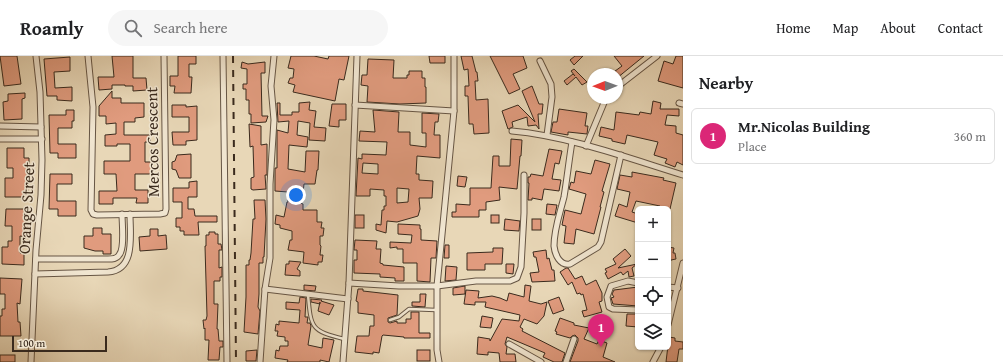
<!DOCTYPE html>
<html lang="en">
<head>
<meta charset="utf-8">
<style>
  :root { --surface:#fff; --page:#f6f6f6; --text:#202124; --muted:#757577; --line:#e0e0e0; --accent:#db2777 }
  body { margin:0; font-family:"Gentium Book Plus",serif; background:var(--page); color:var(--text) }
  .controls { position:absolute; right:12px; bottom:12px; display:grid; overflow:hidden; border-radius:6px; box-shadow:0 1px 3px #0004 }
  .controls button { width:36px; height:36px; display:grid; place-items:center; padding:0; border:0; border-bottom:1px solid var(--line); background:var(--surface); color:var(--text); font:20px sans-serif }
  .compass { position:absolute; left:587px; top:12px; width:36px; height:36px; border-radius:50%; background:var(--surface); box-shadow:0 1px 3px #0004; rotate:269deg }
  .scale { position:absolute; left:12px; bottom:10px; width:95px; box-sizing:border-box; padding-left:4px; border:2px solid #3a2a1d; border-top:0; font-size:11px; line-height:14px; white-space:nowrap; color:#3a2a1d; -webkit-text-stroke:3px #f0e5d0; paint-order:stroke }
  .you { position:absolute; left:296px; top:139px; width:14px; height:14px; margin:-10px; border:3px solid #fff; border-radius:50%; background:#1a73e8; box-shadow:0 0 0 6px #1a73e833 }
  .badge { display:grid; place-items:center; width:26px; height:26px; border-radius:50%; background:var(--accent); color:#fff; font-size:13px; font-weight:700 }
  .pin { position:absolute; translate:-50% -33px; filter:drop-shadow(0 1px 2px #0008) }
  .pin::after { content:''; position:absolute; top:21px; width:14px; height:12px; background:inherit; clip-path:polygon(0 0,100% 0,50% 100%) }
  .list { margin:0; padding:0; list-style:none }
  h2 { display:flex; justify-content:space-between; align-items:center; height:52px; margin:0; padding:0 16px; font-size:17px }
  h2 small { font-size:13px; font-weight:400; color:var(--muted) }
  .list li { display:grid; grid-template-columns:26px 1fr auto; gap:12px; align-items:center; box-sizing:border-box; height:56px; margin:0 8px 8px; padding:0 8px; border:1px solid var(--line); border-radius:6px }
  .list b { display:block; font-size:15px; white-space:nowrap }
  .list p { margin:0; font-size:13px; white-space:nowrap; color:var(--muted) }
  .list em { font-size:13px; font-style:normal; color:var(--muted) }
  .icon { flex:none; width:22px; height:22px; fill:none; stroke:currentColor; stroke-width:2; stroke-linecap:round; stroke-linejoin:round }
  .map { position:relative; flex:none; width:683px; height:306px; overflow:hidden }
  header { display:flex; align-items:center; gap:24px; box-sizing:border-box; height:56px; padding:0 20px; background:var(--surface); border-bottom:1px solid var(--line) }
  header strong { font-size:19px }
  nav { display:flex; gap:22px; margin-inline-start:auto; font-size:14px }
  .search { width:280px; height:36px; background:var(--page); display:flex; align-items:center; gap:10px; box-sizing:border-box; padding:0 14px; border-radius:22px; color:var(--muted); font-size:15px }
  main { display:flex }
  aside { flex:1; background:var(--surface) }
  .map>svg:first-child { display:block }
</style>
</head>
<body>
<header>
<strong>Roamly</strong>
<div class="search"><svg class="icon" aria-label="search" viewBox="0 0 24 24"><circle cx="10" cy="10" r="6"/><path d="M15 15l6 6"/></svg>Search here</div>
<nav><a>Home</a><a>Map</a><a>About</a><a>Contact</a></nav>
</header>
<main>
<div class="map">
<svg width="683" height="306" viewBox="0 0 683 306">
  <rect width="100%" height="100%" fill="#e8d7b7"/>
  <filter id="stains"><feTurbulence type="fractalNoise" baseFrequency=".005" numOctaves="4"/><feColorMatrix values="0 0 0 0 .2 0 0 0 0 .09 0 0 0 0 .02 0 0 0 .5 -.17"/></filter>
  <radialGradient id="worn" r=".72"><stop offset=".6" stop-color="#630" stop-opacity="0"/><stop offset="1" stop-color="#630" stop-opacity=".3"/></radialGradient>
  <!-- building -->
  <g fill="#e09b7e" stroke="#3a2a1d" fill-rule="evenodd">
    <path d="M0,0H17L21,28L4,30Z"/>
    <path d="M112,0H133V22H146L147,34L133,35V30H125V29H112V33L99,34L98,21H114Z"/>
    <path d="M178,0H196V8H189V21H192L191,37H174L175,30H170V20H178Z"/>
    <path d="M291,0H314L328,3L329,0H349L344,24L339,23L335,45L293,36L295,29L288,27L290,22H293L294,13L288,12Z"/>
    <path d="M429,0H445V7H430Z"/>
    <path d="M461,0H472L476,16H477L478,25H475L476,44L488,43L489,77L474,78L473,68H469L468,40H465V30H469L468,13L464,14Z"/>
    <path d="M490,0H523L527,12L513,18L520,33L509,38Z"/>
    <path d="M575,0H583L574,9L570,4Z"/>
    <path d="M614,0H644L617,22V18H611L622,10Z"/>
    <path d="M676,0H683V32L658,25L664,5L673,8Z"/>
    <path d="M70,1V15L54,16L55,32L72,31V45L57,44V40H47L44,3Z"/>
    <path d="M368,3L394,4L393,22H407V19H409V15H422V22H425V31H426V47L400,48L367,46L368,30L361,29L362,19H367Z"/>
    <path d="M242,6L248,8L265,6V17H261L262,60H268L266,66L251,67V58H249V44H246V33H243V28H247V13L241,12Z"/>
    <path d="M574,13L587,26L582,29L576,21L567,29L564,25L573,18L575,20L571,15Z"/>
    <path d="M532,30L539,48H543L542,58H538L539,73L536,69L528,70L527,61L512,66L513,71L508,73L502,55L518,49L535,66L522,35Z"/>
    <path d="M112,35V42H121V47H144V61L135,62V66H124V79H150V86H145V106H152V118H135V134H148V147H136L137,142H113V148H99V135H117L116,118H104V105H130V88H117V90H105V79L116,78V67L106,68V60H99V50Z"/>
    <path d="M25,37V42L22,43V63L4,64L3,46L8,45V38Z"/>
    <path d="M653,45L661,47L660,53H679V60L667,59L665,69L676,70V77L683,79V109L677,106L675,111L665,107L667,103L654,99L658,86L627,79L625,88L612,85V83L599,80L601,71L614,74L616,56L639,59L640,56L651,58Z"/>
    <path d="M310,46L309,54L316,55L314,71L326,72L325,85L309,84L310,67L298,65L297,79L308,81L307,91L289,89L288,113L305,116L306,95H319L318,114H317L315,128H304L303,137H301L300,147L303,148V154H317V166H322L321,172H324L323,180H320V189L321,190L320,199H323L322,206H318V209L303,207L304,196L288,194L290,184H292V175L280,172V169L275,168L276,159L284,161L287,146H288V136L275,135V112H277V74L288,77L289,65L278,66L277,47H280V59H292V56H299V47Z"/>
    <path d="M332,48H346V64H339V71L329,70Z"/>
    <path d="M172,49H186V51L197,50V84L186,85V89H173L172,76H189V61H172Z"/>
    <path d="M559,53L587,57L585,70H588L587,78L568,76V79L551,76L553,66H557Z"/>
    <path d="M66,54H74V65H72V72H58V88H76V102H58V97H50L49,59H66Z"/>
    <path d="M373,54L399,56L398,76H410V89L426,91V77H422V57L439,58L438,66H435L434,79H440V102L417,100L416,118H419V124L433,125L432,142H419L420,153L418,160L397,166L387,165L386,177L376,174V168L381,169L382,154H384V150H386V140H384V134L370,133V140H356L358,102L362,103V98L386,99L387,86L359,85L360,75L375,76ZM363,107L378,108V118L362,117ZM397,132L409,133L408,146L397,147Z"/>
    <path d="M249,68L261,70V89L267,88V119H265L266,133L253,134L251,133V122L254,121L253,90L250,91Z"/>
    <path d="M511,83L522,84L521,100H520L517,133L499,131L500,144L486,146V154H479V161H452V156H456V148L470,149V132H491L493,100H499V110H510Z"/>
    <path d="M7,92H24V102H29V112H27L28,141H5V122H13V112H7Z"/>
    <path d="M549,93L562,95L559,108L555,107L552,123L561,124L559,135L544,133L542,144L532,142V144H528L529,127H528V121H530L531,118L543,120Z"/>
    <path d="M191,98V122H179L176,114L172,113V106L175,105L177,99Z"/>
    <path d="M595,104L610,108L602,135L604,136L600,151H601L594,178L576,173L574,188L564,187L566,170L562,169L565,154L581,158L586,138L569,133L571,126L574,127L576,115L591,118Z"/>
    <path d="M632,116L664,122L663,124L676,127L670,153H659L660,150L636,145L632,156L638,158V167L615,160L619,148L627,151L630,136L617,133L620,119L632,121Z"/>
    <path d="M50,118H72V128H57V145H76V160H58V153H49Z"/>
    <path d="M458,120L467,121L465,131L457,130Z"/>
    <path d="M197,125V141H188V153H194L195,160H217V166H198L199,179H184V175H180V171H176V162H182V146H173V132H189V126Z"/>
    <path d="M254,144H265L266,163L264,201H263V207H259V238L258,251L260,255L258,278L244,276L246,241V209H249V204H250L251,197L253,163H255Z"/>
    <path d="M547,148L557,149L555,159L546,158Z"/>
    <path d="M6,153H27V181L20,180V197L24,198V209L2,208V191H8V185H12V170H5Z"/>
    <rect x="355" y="159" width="9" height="13"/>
    <rect x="491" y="159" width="8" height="8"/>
    <path d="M505,163L520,165L519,175L504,174Z"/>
    <rect x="532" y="163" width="9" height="11"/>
    <path d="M398,168L420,169V173H421V184L437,185L436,202H431L430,226L417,225V207H403V193H397V191L390,192V186L411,187L412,179L398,178Z"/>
    <path d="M93,172H102V178H111V198H103V195H95L84,192V180H93Z"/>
    <path d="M150,173H158V180L166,179L167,193L140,195L139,181L150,180Z"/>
    <path d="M209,176H215V178H218V188H221L222,194H219V212L222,211V221H220V225H214V248H218L217,273H218L219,285H223V291H220L219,304H208L209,284H205V272L204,273L203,264H206L207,260L205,190H206V179H209Z"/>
    <path d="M355,184L377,185L376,193H381L380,207L383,208V209L404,211V225H395V222L380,221V218L354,217V204H357V194H354Z"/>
    <path d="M445,189H449V202H444Z"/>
    <path d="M668,191L674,192L673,197H675L676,203L671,204L669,208H668Z"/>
    <path d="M493,192H503L502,208H485V214H467V197L493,196Z"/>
    <path d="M625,193L631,200L618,212L637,208L632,212L634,220L629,221L628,215L623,219L621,216L608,223L605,217L607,216L605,213L616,208L613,203Z"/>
    <path d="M546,194L547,203L549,202L552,214H554L555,225L532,226L530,217L539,216L536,201H534L533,196Z"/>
    <path d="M289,205L301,206L297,213L300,215V220L285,219L286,208H289Z"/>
    <path d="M506,208H514L513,218L506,217Z"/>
    <path d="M446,210L457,211L456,224L445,225Z"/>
    <path d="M566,212H568L575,223L582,220L586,229L596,224L602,237V245L599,246L602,256L584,261L582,255L587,254L583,238L581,239L580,237L577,238L572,226L568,229L560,216Z"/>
    <path d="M0,222L22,223L20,248L17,247L18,266H20L21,280H0V260H2V253H5V238H0Z"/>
    <path d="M304,229L316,230L315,235L304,234Z"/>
    <path d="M525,229L531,230L529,245L541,248L547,246L544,260L537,268L524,263L520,271L523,273L522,275L565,297L562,306H554L543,301L545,297L507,281L505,288L507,291L506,298H515L516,306H500L499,297L488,296V299L477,298L478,281L490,283V285L502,263L519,265L520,259L485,251L486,246H475V249L464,248L466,234L479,235L478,242L492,240L500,242L507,245L509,237L524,241Z"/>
    <path d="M465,230V238L453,239V232Z"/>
    <path d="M638,231V250L613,248L611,242L614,241L612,238L614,234Z"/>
    <path d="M358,233H363V235L398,239L397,259L388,262V266L390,267L397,265V267H406V263H411V256H419V277H430V282H404V281L383,279L382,280L379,297L373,296V298L355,296L357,280H369L370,270H374V259L358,257V246L356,245Z"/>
    <path d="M420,238H426L425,251L412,250V246H420Z"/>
    <path d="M300,241L306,242L305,261H308L307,267H310L311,270L308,289L322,292L323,282L334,284L329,306L320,304V306H287L288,304L275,302L276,294L279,295L280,290H288V285H285V281L277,280L278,275H275L276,268L279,269V265L299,267L300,254L286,253V246L299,247Z"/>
    <path d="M559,241L564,254L553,258L548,245Z"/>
    <path d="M311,243L322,244L321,245L334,249L329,259L318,255L320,246V248L311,246Z"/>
    <path d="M627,258H638V271L626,270Z"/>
    <path d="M482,260L493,262L491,272L480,271Z"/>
    <path d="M560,262L574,267V269L589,272L584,283L597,288L599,284L607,287L603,301L615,306H570L578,285V282L575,279L572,280L570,282L556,278L557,276L555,275Z"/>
    <path d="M669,281L675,282V285L683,286V293H679L677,306H666Z"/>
    <path d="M257,294L256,305H246V295Z"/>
    <rect x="417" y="294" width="13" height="11"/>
    <rect x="0" y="299" width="15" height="7"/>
  </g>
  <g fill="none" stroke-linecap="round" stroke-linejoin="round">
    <defs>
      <g id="lane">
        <path d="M308,239C311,272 311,275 344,283"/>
        <path d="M390,264L399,261L409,253L436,254"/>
      </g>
      <g id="street">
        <path d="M88,0L93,51L91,154L93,158L97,159L160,158L165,157L166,153L164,0"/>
        <path d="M223,0L227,306"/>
        <path d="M540,5L551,28L552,41L547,79"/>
        <path d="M617,31L657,0"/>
        <path d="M679,47L683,48"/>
        <path d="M355,49L454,55"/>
        <path d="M0,70L41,71"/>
        <path d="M512,75C568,80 628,102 683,119"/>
        <path d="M0,83H42"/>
        <path d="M572,86C569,104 567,123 564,141C560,157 554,173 554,190C555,199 560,210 570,208L598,191L601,186L621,99"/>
        <path d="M586,90L606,42"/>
        <path d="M36,203H108C112,203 117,203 119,199C125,193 122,168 122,158"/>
        <path d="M35,218L108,216C136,214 130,179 130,158"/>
        <path d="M349,227L399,230H437L476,225H510L517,222L521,211L524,157V119"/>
        <path d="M638,227L628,225L611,230L607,241L609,251L613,253L638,254"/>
        <path d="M668,231L678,232"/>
        <path d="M265,233L348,243"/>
        <path d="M668,269L683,207"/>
        <path d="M509,288L541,306"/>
        <path d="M31,306L36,194L41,139L42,104L40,36L36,0"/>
        <path d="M260,306L265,233L270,202V128L274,64L271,30L274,0"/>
        <path d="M343,306L349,227L357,0"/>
        <path d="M439,306L437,294V230L454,55V0"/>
        <path d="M566,306L574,283"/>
        <path d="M653,306L661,291"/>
      </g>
    </defs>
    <!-- lane casing -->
    <use href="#lane" stroke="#654" stroke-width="4.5"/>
    <!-- street casing -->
    <use href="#street" stroke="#654" stroke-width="7"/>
    <!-- lane -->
    <use href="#lane" stroke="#f0e5d0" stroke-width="2.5"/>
    <!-- street -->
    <use href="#street" stroke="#f0e5d0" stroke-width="5"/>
    <!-- rail -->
    <path stroke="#3a2a1d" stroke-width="2" stroke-dasharray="7 7" stroke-linecap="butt" d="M233,0L236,306"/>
  </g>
  <g text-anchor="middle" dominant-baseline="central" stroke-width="3" stroke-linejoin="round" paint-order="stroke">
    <!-- street labels -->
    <g font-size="16" fill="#3a2a1d" stroke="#f0e5d0">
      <text transform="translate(152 86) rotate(-91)">Mercos Crescent</text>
      <text transform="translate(26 152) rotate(-87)">Orange Street</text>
    </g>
  </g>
  <rect width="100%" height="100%" filter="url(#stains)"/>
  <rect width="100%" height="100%" fill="url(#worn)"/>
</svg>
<div class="controls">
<button>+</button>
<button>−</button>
<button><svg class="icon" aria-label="locate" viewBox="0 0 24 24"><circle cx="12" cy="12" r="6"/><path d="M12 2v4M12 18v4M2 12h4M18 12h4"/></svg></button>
<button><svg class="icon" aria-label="layers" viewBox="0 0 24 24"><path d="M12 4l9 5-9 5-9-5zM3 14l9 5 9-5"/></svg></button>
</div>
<svg class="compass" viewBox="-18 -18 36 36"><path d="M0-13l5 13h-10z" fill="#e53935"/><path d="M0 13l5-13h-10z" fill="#757577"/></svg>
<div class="scale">100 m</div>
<div class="you"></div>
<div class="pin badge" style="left:601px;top:291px">1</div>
</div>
<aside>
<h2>Nearby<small></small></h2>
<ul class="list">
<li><span class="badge">1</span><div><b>Mr.Nicolas Building</b><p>Place</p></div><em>360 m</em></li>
</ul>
</aside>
</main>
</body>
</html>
